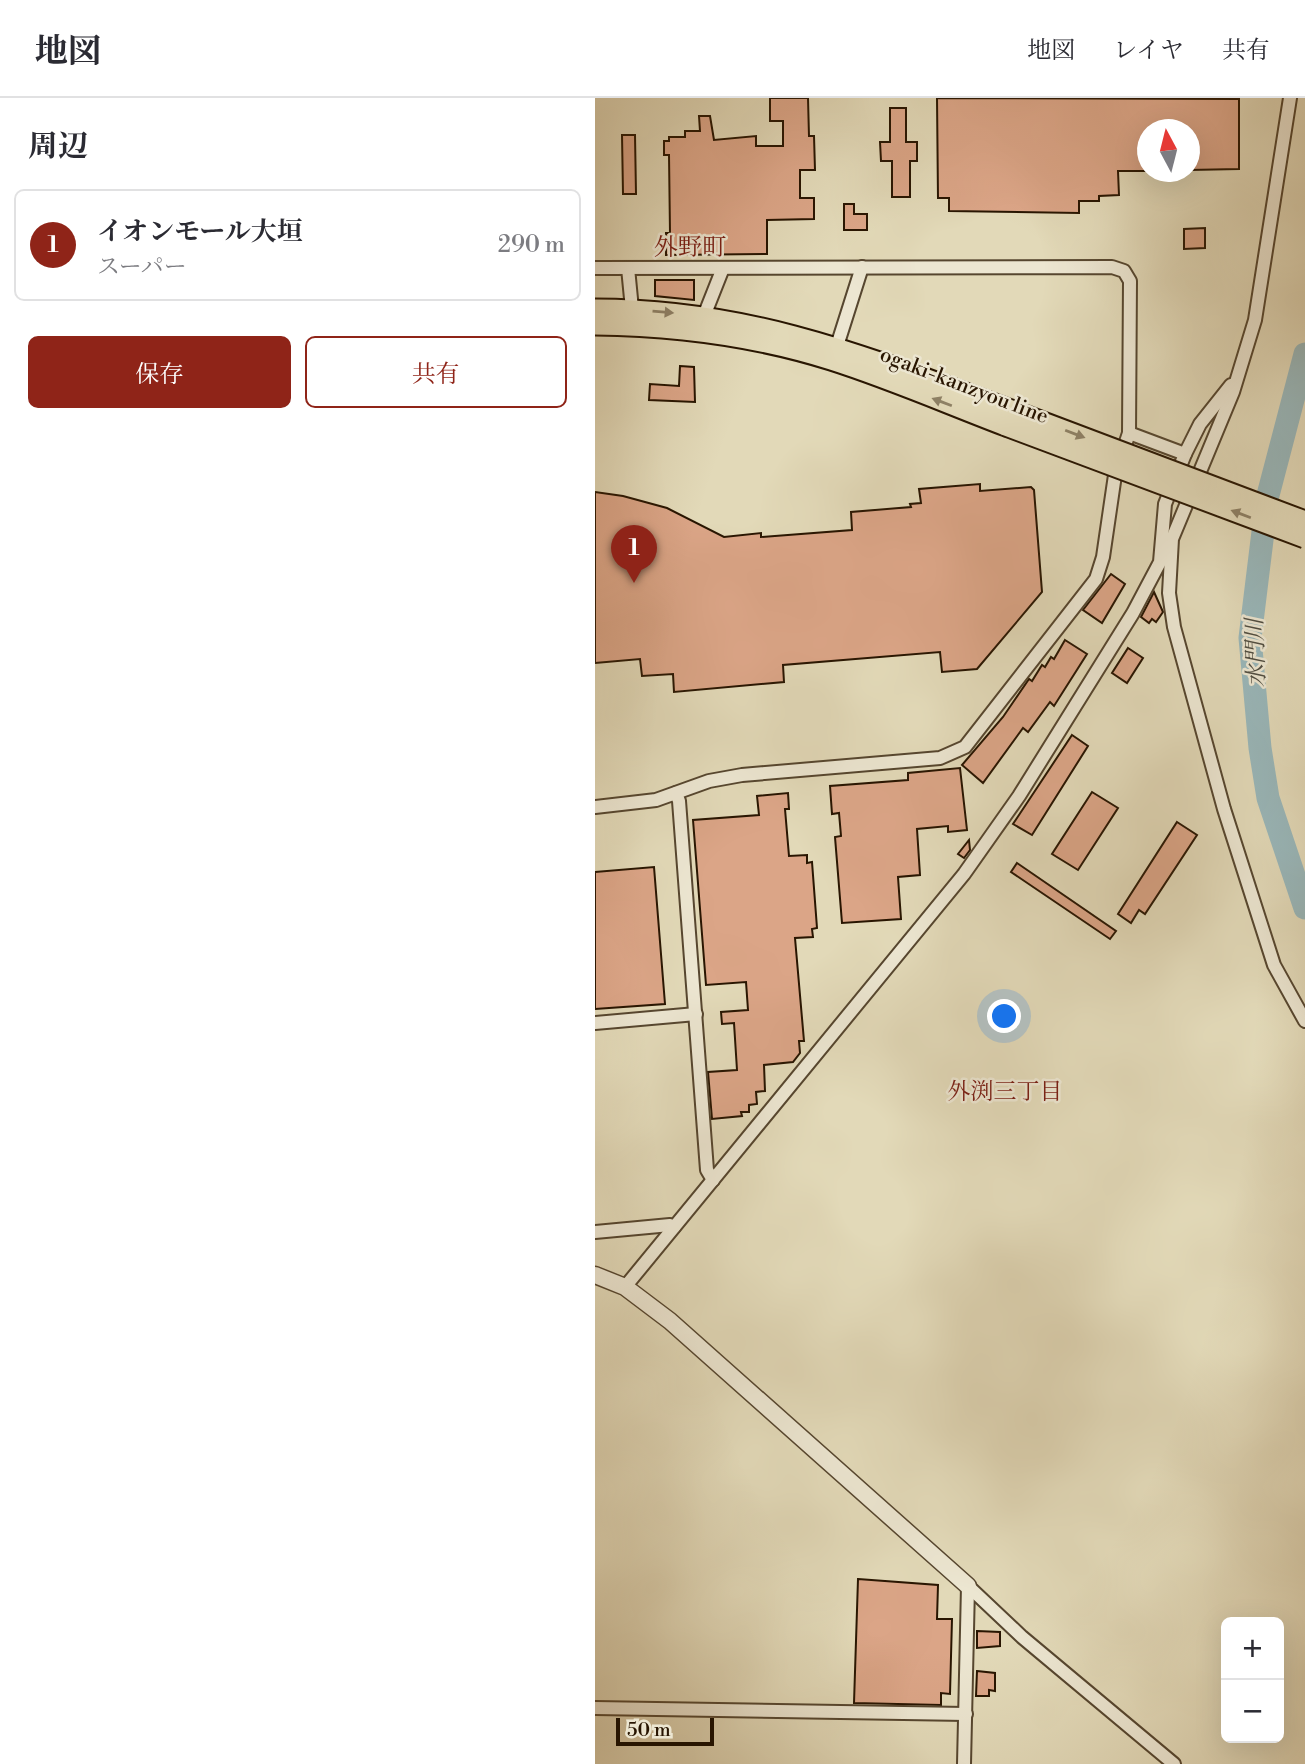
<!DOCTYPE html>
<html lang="ja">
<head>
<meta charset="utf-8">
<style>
  :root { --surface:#fff; --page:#f2f2f3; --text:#2b2b33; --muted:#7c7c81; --line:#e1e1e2; --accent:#8f2418 }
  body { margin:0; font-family:"Libre Bodoni","Noto Serif JP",serif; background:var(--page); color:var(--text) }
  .controls { position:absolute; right:21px; bottom:21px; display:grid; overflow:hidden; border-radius:10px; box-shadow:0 7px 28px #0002 }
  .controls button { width:63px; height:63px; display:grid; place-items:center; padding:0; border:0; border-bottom:2px solid var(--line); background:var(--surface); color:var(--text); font:35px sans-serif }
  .compass { position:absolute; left:542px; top:21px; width:63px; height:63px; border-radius:50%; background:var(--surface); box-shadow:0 7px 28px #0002; rotate:353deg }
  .scale { position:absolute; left:21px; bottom:18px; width:98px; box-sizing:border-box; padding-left:7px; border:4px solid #281501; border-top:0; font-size:19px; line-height:24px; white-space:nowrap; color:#281501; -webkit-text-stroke:5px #ece6d1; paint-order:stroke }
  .you { position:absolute; left:410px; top:919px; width:24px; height:24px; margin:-18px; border:5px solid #fff; border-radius:50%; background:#1a73e8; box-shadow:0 0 0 10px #1a73e833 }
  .badge { display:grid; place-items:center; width:46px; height:46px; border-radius:50%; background:var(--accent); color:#fff; font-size:23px; font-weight:700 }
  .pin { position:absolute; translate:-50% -58px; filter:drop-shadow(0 2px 4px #0008) }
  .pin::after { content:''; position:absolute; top:37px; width:24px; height:21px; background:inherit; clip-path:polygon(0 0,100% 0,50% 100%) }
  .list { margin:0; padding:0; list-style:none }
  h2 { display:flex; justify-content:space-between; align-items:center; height:91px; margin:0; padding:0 28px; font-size:30px }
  h2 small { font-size:23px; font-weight:400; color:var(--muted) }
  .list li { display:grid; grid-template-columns:46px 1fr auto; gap:21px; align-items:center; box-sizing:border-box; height:112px; margin:0 14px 14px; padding:0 14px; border:2px solid var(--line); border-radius:10px }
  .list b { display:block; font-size:26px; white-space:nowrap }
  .list p { margin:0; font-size:23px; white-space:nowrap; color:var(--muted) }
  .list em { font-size:23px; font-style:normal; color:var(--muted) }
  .actions { display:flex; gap:14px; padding:21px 28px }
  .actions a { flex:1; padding:16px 0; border:2px solid var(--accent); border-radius:10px; text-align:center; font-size:24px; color:var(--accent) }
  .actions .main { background:var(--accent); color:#fff }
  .map { position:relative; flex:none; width:710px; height:1666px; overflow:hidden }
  header { display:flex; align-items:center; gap:42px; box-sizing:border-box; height:98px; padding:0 35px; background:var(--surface); border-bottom:2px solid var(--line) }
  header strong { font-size:33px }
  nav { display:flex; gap:38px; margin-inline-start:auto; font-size:24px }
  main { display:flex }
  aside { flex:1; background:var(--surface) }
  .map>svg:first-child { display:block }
</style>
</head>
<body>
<header>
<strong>地図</strong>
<nav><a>地図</a><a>レイヤ</a><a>共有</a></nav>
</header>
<main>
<aside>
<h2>周辺<small></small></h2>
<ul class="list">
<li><span class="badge">1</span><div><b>イオンモール大垣</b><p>スーパー</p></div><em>290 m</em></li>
</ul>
<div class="actions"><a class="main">保存</a><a>共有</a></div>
</aside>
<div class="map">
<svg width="710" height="1666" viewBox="0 0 710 1666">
  <rect width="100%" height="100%" fill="#e2d9b8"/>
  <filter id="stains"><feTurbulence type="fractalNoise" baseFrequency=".00286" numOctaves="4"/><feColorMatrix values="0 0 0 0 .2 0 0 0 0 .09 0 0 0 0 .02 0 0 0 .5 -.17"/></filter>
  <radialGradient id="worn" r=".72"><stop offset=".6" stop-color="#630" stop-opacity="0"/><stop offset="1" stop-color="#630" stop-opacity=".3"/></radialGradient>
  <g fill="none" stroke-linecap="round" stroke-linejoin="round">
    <!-- river -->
    <path stroke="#99b7ba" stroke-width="23" d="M710,256L672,401L655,540L665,650L673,700L710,810"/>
  </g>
  <!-- building -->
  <g fill="#dba587" stroke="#281501" stroke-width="2">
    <path d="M175,0H213L214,38H219L220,72H205V100H219V121L172,122V156L71,157V135H75L74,57H69V43H74V39H90V33H105L104,18H115L119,42L161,38V48H188V23H175Z"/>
    <path d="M342,0L644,1V71L594,72V32H552V73H523L524,97L504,98V103H484V115L354,113V100H343Z"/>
    <path d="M295,10H311V44H322V63H315V99H297V63H286L285,44H295Z"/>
    <path d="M27,37H40L41,96H28Z"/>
    <path d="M249,106H259V116H272V132H249Z"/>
    <path d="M610,130V150L589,151V131Z"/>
    <path d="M60,182H99V202L60,198Z"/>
    <path d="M85,268L99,269L100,304L54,302L55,286L84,288Z"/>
    <path d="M385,386V393L436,389L439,392L447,494L382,571L347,574L345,554L188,567L189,584L79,594L78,576L47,578L45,561L0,565V394L28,398L72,410L129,439L166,435V439L257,432L256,414L316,409L315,406L326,405L324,391Z"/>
    <path d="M516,476L530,486L507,525L488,512Z"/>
    <path d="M559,494L568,514L561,524L557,521L554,525L546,519Z"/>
    <path d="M470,542L492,556L459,608L455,604L433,634L428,630L388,685L367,667L408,619L434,581L437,583L447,567L450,569L456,559L459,561Z"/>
    <path d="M533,550L548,560L532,585L517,575Z"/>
    <path d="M477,637L493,648L437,737L418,726Z"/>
    <path d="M365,670L372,732L353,734V728L322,731L325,777L303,779L306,821L247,825L240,739L246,738L244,715L237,716L235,688L313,682V675Z"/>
    <path d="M497,694L523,710L483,772L457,756Z"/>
    <path d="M193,695L194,711H190L194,758L212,757V765L217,764L222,830L217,831L218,839L200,840L209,943H204L205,955L198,964L169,967L170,993L161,994L162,1006L154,1007V1014H146L147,1018L117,1021L113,974L142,972L139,925L127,926L126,914L153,912L151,884L111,887L98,722L164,717L162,698Z"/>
    <path d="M582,724L602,737L550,816L544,812L536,825L523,816Z"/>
    <path d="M374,742L375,752L369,760L363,756Z"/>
    <path d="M422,765L521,833L515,841L416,774Z"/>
    <path d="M59,769L70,906L0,911V774Z"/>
    <path d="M263,1481L343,1487L342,1521H357L355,1596L346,1595V1607L259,1605Z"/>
    <path d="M382,1533L405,1534V1548L382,1550Z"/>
    <path d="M382,1573L400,1575V1593L394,1592V1598H381Z"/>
  </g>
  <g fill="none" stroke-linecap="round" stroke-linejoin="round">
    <defs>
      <g id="minor">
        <path d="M695,0L660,222L638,294L577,441L574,495L579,529L629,711L679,867L710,923"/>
        <path d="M0,170L517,169L529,173L535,183L534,335L520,377L508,459L501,481L370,649L345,660L147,677L114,683L61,702L0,709"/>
        <path d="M33,170L37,211"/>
        <path d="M109,218L128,170"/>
        <path d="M242,248L267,169"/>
        <path d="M534,335L590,356L605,326L636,287"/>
        <path d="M81,695L84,703L112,1072L118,1082"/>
        <path d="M0,925L101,916"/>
        <path d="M0,1134L75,1127L79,1129"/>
        <path d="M30,1189L369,776L424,698L538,515L565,464L570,406L590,356"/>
        <path d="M373,1488L427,1539L579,1666"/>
        <path d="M0,1610L371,1616"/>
        <path d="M369,1666L373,1488"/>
      </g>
      <path id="tertiary" d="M0,1177L30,1189L75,1223L373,1488"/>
      <g id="primary">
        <path d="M0,211C156,211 273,259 416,312"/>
        <path d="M0,227C80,228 160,238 236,262C296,281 353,306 411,328"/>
      </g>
    </defs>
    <!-- minor casing -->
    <use href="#minor" stroke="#56462f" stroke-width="16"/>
    <!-- tertiary casing -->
    <use href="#tertiary" stroke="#56462f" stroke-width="19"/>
    <!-- primary casing -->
    <use href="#primary" stroke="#281501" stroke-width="23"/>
    <!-- minor -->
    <use href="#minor" stroke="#ece6d1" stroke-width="12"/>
    <!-- tertiary -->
    <use href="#tertiary" stroke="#ece6d1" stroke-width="16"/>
    <!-- primary -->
    <use href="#primary" stroke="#e2d9b8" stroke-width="19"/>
    <defs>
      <g id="primary-bridge">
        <path d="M416,312L710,423"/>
        <path d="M411,328L710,440"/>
      </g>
    </defs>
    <!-- primary-bridge casing -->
    <use href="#primary-bridge" stroke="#281501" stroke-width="23" stroke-linecap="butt"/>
    <!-- primary-bridge -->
    <use href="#primary-bridge" stroke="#e2d9b8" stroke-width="19"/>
  </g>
  <!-- one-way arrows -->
  <defs><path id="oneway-solid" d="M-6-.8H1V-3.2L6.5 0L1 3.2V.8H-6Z" transform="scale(1.75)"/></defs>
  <g fill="#8e8166">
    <use href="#oneway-solid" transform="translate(68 214) rotate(5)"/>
    <use href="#oneway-solid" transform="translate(347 304) rotate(-159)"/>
    <use href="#oneway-solid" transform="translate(480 336) rotate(21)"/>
    <use href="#oneway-solid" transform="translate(646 416) rotate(-159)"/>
  </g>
  <g text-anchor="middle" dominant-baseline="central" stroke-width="5" stroke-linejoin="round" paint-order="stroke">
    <!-- street labels -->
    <g font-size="21" fill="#281501" stroke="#ece6d1">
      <text transform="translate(369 288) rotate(21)">ogaki-kanzyou line</text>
    </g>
    <!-- water labels -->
    <g font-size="23" font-style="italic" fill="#504e42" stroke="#ece6d1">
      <text transform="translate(661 555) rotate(-92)">水門川</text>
    </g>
    <!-- neighbourhood labels -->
    <g font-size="23" fill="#7a1f14" stroke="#ece6d1">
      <text x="410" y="994">外渕三丁目</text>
    </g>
    <!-- quarter labels -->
    <g font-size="24" fill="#7a1f14" stroke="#ece6d1">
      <text x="95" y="150">外野町</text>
    </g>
  </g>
  <rect width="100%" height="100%" filter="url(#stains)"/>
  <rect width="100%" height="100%" fill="url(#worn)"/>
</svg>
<div class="controls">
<button>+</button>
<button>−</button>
</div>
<svg class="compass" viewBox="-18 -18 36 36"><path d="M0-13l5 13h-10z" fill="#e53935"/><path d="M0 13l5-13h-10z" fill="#7c7c81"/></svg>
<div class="scale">50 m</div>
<div class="you"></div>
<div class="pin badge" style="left:39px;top:485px">1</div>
</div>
</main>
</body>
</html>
